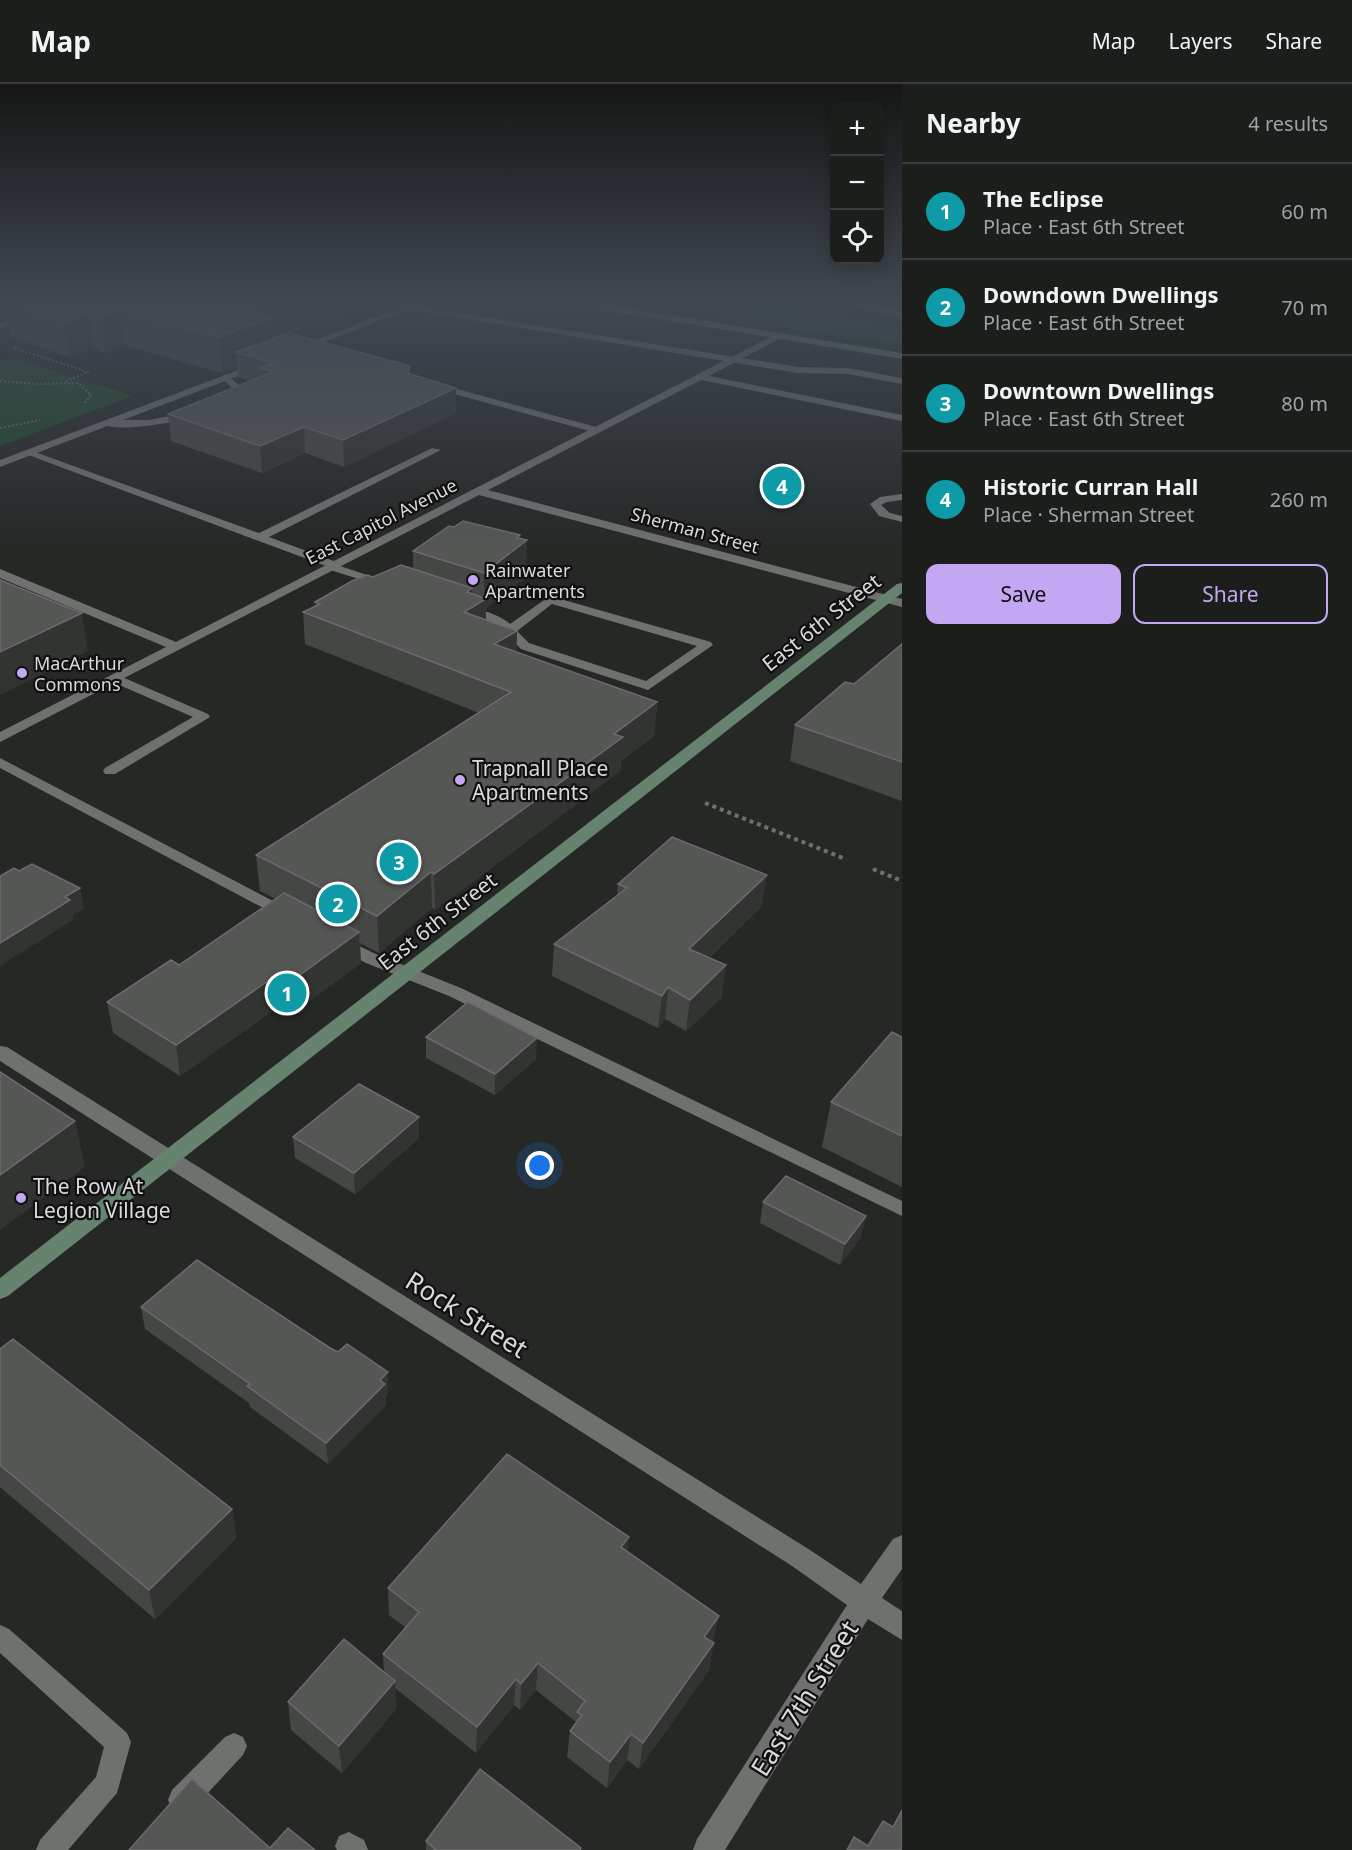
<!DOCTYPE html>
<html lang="en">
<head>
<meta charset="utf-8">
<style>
  :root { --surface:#1c1e1c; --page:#292b29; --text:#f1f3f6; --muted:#a0a2a3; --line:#3a3c3b; --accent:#c3a7f2 }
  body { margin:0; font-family:"Noto Sans",sans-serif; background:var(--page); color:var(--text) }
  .controls { position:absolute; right:18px; top:18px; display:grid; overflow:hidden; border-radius:12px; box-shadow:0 3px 15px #0003 }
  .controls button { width:54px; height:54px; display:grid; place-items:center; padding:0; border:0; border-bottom:2px solid var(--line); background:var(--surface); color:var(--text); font:30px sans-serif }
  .you { position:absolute; left:540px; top:1082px; width:21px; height:21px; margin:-15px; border:4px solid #fff; border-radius:50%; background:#1a73e8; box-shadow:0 0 0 9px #1a73e833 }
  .badge { display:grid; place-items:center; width:39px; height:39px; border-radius:50%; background:var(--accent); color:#fff; font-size:20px; font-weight:700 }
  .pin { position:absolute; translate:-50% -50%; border:3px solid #fff; box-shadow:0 2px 6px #0006 }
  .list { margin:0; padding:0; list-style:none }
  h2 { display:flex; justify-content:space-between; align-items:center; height:78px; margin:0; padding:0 24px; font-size:26px }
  h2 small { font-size:20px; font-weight:400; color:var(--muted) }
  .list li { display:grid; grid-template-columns:39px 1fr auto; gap:18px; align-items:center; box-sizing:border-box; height:96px; padding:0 24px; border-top:2px solid var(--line) }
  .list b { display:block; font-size:22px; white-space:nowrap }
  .list p { margin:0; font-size:20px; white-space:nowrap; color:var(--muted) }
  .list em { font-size:20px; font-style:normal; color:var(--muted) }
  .actions { display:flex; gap:12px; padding:18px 24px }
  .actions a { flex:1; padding:14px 0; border:2px solid var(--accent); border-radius:12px; text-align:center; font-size:21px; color:var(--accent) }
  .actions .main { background:var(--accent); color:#111 }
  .icon { flex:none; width:33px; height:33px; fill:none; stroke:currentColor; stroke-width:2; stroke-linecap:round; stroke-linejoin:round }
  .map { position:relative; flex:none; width:902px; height:1766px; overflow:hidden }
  header { display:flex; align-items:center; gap:36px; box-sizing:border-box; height:84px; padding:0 30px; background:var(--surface); border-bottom:2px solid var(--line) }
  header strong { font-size:28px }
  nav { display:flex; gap:33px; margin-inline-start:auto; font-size:21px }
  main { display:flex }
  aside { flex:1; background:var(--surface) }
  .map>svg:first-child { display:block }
</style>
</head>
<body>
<header>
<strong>Map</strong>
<nav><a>Map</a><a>Layers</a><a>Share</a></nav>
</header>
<main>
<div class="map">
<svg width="902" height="1766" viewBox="0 0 902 1766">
  <rect width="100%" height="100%" fill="#262826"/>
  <!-- green -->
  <g fill="#1e482a">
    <path d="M657,219H768L902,245V260L790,245L783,238Z"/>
    <path d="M16,275H17L132,312L0,362V277Z"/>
  </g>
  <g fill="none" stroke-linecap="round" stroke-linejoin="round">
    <!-- path-far1 -->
    <g stroke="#6f716f" stroke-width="2" stroke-dasharray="2 2" stroke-linecap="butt">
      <path d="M14,264L88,288L64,298"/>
      <path d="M0,297L37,300L78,299L91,311L84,320"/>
      <path d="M0,344L40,336"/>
    </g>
    <!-- path -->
    <g stroke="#6f716f" stroke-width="4" stroke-dasharray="4 4" stroke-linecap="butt">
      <path d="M705,719L843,774"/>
      <path d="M873,785L902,797"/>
    </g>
    <!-- lane -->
    <g fill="#6f716f" fill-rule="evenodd">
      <path d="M408,221L798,283L848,284L902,294V300L848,290L798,289L405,225V221Z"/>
      <path d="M28,232H31V236L0,245V239Z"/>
      <path d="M226,290L247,308L229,319L224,316L236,308L221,293Z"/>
      <path d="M435,299L600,344L602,346L597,349L432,304L430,302Z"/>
      <path d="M191,328L196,331L194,333C176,338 116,350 101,339L106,336H149Z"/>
      <path d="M432,364L441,366L269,453L339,479L340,482L385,497V501L381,502L327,485L326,482L23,369L32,367L259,449Z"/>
      <path d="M902,410V416L887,418L881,421L890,429L902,432V438L879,432L870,420L880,413Z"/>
      <path d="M550,512L711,558L713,561L648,606L521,565L497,541L460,527L462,524C474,522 501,531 510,540ZM552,520L697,562L646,597L529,559L517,547Z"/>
      <path d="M115,590L208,630L210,633L115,690H105L103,687L105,684L193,633L110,597L109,594Z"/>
      <path d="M0,674L294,828L296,831L294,834H282L0,684Z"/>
      <path d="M340,853L378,871L461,904L902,1117V1132L449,912L366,879L334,862L332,858L334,854Z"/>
      <path d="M0,1541L9,1545L127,1649L131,1658L117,1709L68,1766H36L40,1756L96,1693L104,1663L0,1569Z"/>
      <path d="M234,1649L243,1653L247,1662L243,1671L192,1726L182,1730L172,1726L168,1716L172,1706L225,1653Z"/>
      <path d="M349,1748L364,1756L368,1766H337L335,1762L339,1752Z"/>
    </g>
    <!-- street -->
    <g fill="#6f716f" fill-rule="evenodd">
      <path d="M411,219H423L302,267L294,265Z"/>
      <path d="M778,249L783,252L781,254L709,292L902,331V337L701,296L488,406L902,515V523L479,411L0,658V648L166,563L0,494V485L176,558Z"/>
      <path d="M259,278L264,281L262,283L0,383V376Z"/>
      <path d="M0,962L7,963L810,1466L861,1500L893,1455L902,1451V1485L882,1514L902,1527V1556L868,1535L725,1766H693L697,1755L847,1521L792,1482L0,977Z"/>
    </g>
    <!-- secondary -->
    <g fill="#65836e" fill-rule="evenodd">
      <path d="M0,219H5L0,222Z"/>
      <path d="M575,219H595L902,269V275L579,222Z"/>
      <path d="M902,499V509L8,1212L0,1215V1194L897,500Z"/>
    </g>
    <!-- highway -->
    <path fill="#4ead6a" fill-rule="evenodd" d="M841,219H859L902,227V233Z"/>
    <!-- tram -->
    <path stroke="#878987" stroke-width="1.5" d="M0,225L18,219"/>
  </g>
  <!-- wall -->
  <g fill="#454745">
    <path d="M5,219H364V220L289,249L410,282V290L456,304V329L344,383L305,369L262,389L171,357L168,330L251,297L238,293L237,283L222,289L124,261L105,269L94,265L69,273L10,253Z"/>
    <path d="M454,443L520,451L526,493L486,524V536L517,547L516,568L657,618L654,652L621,677L620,687L435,826L432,824L379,869L360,859L361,879L292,930L278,923L180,992L113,949L107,918L179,881L276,815L260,807L256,771L479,629L305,560L303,528L315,522V518L373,493L413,485V467Z"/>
    <path d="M902,560V717L790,677L795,641L854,600Z"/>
    <path d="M618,800L762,822L709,874L722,913L686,947L665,935L658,944L552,892L554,860L617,811Z"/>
    <path d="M426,953L536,975L495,1011L426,974Z"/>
    <path d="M902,953V1103L822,1063L831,1018Z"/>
    <path d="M293,1053L419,1054L355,1110L295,1074Z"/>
    <path d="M763,1118L861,1153L840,1181L760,1139Z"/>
    <path d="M141,1223L330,1264L388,1288V1309L386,1312V1321L328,1380L250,1323L249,1319L145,1245Z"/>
    <path d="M0,1265L232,1425L236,1454L155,1535L0,1403Z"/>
    <path d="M628,1468L713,1558L709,1586L639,1685L627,1676L607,1704L567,1673L570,1647L576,1638L536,1606L520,1626L514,1621L476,1669L395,1604L396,1625L342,1689L291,1646L288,1618L384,1588L383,1570L406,1544L389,1531L388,1504Z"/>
    <path d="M426,1757L581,1764V1766H426Z"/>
  </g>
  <!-- shaded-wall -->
  <g fill="#323432">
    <path d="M275,219H364V220L236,268L237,283L222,289L219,253L250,228Z"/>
    <path d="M120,227L124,261L105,269L101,234Z"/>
    <path d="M89,230L94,265L69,273L64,238Z"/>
    <path d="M456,304V329L344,383L343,356Z"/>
    <path d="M304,343L305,369L262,389L260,362Z"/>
    <path d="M520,451V462L527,456L526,493L486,524V546L464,528L467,508L472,504V523L484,516V489L517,454Z"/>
    <path d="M82,529L88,567L0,611V568Z"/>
    <path d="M517,547L516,579L494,560Z"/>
    <path d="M657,618L654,652L621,677L620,687L435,826L434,790L614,650Z"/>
    <path d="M431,788L432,824L379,869L377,832Z"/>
    <path d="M767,791L762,822L685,897L689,865Z"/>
    <path d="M80,804L84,824L73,831V836L0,882V859L65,813Z"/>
    <path d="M359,848L361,879L292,930L289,899Z"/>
    <path d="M726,881L722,913L686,947L690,916Z"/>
    <path d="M275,892L278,923L180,992L176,961Z"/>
    <path d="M668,903L665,935L658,944L662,912Z"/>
    <path d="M537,954L536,975L495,1011V990Z"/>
    <path d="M419,1033V1054L355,1110L354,1089Z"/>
    <path d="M75,1037L85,1083L0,1146V1091Z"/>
    <path d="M866,1132L861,1153L840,1181L845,1160Z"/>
    <path d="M388,1288V1309L386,1312V1321L328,1380L326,1359Z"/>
    <path d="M232,1425L236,1454L155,1535L149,1506Z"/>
    <path d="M629,1453L626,1480L621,1463Z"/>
    <path d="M719,1532L713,1558L704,1553Z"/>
    <path d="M714,1559L709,1586L639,1685L643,1659Z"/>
    <path d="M538,1579L536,1606L520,1626L521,1600Z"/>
    <path d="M516,1595L514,1621L476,1669L477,1643Z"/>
    <path d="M395,1597L396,1625L342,1689L339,1662Z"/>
    <path d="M631,1650L627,1676L607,1704L610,1678Z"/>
  </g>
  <!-- building -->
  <g fill="#555755" stroke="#6a6b6a" stroke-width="1.5">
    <path d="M5,219H275L250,228L273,234L219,253L120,227L101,234L89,230L64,238Z"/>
    <path d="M289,249L410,282L407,289L456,304L343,356L304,343L260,362L168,330L273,288L260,284L274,279L236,268Z"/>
    <path d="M463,437L520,451L517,454L527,456L484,489L413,467L449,442L454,443Z"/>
    <path d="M401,481L472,504L467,508L486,515L464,528L517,547L494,560L657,618L614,650L623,653L434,790L431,788L377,832L256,771L511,608L303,528L320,520L315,518L352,497L367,491L373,493Z"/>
    <path d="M0,496L82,529L0,568Z"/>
    <path d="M902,560V678L795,641L845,598L854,600Z"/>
    <path d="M672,753L767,791L689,865L726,881L690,916L668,903L662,912L554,860L627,804L618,800Z"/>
    <path d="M32,780L80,804L65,813L70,816L0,859V792L14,784L19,787Z"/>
    <path d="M284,809L359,848L289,899L275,892L176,961L107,918L171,876L179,881Z"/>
    <path d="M468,918L537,954L495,990L426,953Z"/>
    <path d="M892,948L902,953V1052L831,1018Z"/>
    <path d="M0,988L75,1037L0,1091Z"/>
    <path d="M359,1000L419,1033L354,1089L293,1053Z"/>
    <path d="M786,1092L866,1132L845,1160L763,1118Z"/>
    <path d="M197,1176L330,1264L338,1268L347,1260L388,1288L380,1296L385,1300L326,1359L247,1302L250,1300L141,1223Z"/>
    <path d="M13,1255L232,1425L149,1506L0,1381V1265Z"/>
    <path d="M507,1370L629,1453L621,1463L719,1532L704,1553L714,1559L643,1659L631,1650L610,1678L570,1647L582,1631L577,1628L585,1617L538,1579L521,1600L516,1595L477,1643L383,1570L419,1528L388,1504Z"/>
    <path d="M344,1555L395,1597L339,1662L288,1618Z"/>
    <path d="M480,1685L581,1764L580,1766H434L435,1765L426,1757Z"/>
    <path d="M192,1695L270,1764L288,1744L315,1766H129Z"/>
    <path d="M902,1726V1766H847L854,1753L868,1762L883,1737L893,1743Z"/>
  </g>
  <!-- sky -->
  <linearGradient id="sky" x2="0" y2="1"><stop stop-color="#151615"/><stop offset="0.47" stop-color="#414852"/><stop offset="1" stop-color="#414852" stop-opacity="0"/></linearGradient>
  <rect width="902" height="466" fill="url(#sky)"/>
  <!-- markers -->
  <g fill="#c3a7f2" stroke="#0f100f" stroke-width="2">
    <circle cx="473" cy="496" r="6"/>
    <circle cx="22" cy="589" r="6"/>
    <circle cx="460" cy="696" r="6"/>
    <circle cx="21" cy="1114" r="6"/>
  </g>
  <g text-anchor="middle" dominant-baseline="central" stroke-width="4.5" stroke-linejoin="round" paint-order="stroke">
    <!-- far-street labels -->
    <g font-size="18" fill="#d9dad9" stroke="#0f100f">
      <text transform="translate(381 437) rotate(-27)">East Capitol Avenue</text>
      <text transform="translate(695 446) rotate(15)">Sherman Street</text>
    </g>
    <!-- far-poi labels -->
    <g font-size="18" fill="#d9dad9" stroke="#0f100f" text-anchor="start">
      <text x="485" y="486">Rainwater<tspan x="485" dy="21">Apartments</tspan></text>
      <text x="34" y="579">MacArthur<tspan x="34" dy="21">Commons</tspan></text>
    </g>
    <!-- street labels -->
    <g font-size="21" fill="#d9dad9" stroke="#0f100f">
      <text transform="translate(821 538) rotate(-38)">East 6th Street</text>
      <text transform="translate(437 837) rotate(-38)">East 6th Street</text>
    </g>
    <!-- poi labels -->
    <g font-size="21" fill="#d9dad9" stroke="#0f100f" text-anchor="start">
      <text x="472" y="684">Trapnall Place<tspan x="472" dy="24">Apartments</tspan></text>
      <text x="33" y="1102">The Row At<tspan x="33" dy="24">Legion Village</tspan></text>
    </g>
    <!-- near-street labels -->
    <g font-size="26" fill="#d9dad9" stroke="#0f100f">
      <text transform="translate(467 1230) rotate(32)">Rock Street</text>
      <text transform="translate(804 1614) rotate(-58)">East 7th Street</text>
    </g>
  </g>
</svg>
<div class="controls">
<button>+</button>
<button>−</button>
<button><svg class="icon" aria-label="locate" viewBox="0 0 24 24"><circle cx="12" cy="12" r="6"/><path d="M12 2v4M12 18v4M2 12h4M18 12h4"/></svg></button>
</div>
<div class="you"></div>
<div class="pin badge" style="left:287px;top:909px;background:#0f9aa8">1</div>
<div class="pin badge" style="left:338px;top:820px;background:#0f9aa8">2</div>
<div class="pin badge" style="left:399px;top:778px;background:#0f9aa8">3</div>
<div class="pin badge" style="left:782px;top:402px;background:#0f9aa8">4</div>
</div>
<aside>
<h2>Nearby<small>4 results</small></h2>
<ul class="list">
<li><span class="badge" style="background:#0f9aa8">1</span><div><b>The Eclipse</b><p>Place · East 6th Street</p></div><em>60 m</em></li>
<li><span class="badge" style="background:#0f9aa8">2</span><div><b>Downdown Dwellings</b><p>Place · East 6th Street</p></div><em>70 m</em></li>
<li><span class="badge" style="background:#0f9aa8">3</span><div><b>Downtown Dwellings</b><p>Place · East 6th Street</p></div><em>80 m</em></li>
<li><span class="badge" style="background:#0f9aa8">4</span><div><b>Historic Curran Hall</b><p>Place · Sherman Street</p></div><em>260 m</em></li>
</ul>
<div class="actions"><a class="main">Save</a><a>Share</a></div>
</aside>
</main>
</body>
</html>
